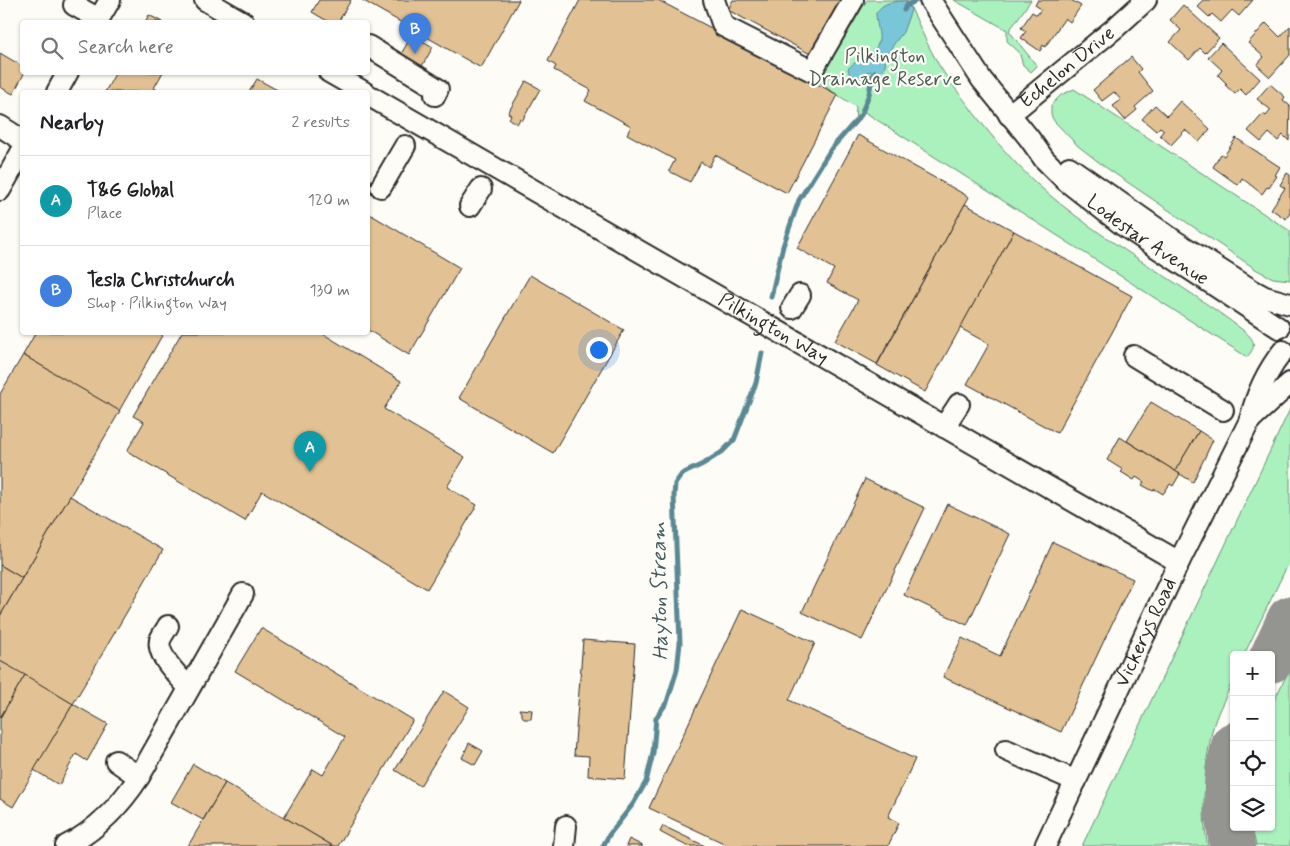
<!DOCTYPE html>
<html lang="en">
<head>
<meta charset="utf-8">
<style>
  :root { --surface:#fff; --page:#f6f6f6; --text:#202124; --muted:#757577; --line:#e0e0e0; --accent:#2b2b2b }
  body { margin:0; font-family:Mynerve,sans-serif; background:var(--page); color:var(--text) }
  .controls { position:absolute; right:15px; bottom:15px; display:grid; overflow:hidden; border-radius:5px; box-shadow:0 1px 4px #0004 }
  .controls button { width:45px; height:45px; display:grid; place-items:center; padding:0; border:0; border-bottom:1px solid var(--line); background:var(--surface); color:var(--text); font:25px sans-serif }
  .you { position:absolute; left:598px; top:349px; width:18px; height:18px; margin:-12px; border:4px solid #fff; border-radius:50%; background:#1a73e8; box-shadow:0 0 0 8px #1a73e833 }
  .badge { display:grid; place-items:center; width:32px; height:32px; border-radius:50%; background:var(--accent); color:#fff; font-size:16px; font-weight:700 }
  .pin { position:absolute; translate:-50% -41px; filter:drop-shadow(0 1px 2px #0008) }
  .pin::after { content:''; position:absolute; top:26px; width:18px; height:15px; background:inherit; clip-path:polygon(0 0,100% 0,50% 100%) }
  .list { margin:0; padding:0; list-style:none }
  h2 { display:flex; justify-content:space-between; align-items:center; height:65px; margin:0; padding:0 20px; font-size:21px }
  h2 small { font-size:16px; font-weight:400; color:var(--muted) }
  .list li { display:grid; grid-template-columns:32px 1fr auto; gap:15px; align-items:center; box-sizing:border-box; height:90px; padding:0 20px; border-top:1px solid var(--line) }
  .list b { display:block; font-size:19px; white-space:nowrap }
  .list p { margin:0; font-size:16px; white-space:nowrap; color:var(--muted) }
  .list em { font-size:16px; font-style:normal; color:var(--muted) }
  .icon { flex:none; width:28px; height:28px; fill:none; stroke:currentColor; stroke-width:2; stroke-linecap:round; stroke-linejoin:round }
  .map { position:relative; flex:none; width:1290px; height:846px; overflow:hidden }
  .search { position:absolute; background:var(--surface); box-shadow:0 1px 4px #0004; left:20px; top:20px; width:350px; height:55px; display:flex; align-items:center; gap:12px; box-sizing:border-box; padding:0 18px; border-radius:5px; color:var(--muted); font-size:19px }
  .panel { position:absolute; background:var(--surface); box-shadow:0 1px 4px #0004; left:20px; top:90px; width:350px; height:245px; border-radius:5px }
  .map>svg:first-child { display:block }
</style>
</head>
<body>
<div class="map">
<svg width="1290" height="846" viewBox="0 0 1290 846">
  <rect width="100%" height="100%" fill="#fdfcf7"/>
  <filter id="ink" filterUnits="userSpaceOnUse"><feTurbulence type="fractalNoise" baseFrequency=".02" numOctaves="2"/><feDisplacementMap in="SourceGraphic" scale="10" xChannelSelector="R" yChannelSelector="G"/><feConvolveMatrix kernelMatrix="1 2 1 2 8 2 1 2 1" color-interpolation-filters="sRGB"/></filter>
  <g filter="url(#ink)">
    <!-- green -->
    <g fill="#aaf1bd" stroke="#6a8e74">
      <path d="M867,0H907C917,19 924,39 935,58C943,73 954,87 965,101C987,131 1010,159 1037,184C1100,241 1177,279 1244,331C1255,340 1257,346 1247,357L863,111L855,122L856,107L818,82Z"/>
      <path d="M954,0H1031L1009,31L1037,66L1031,72L1023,65L1019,52L1007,41V30Z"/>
      <path d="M1074,89L1290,231V280L1273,278L1257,270L1105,167L1078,146L1054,121L1051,115V105L1061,95Z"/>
      <path d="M1290,409V560L1244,655H1234C1234,662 1235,671 1233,678C1229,692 1219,708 1214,724C1205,754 1200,816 1208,846H1082Z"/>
      <path d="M1290,668V846H1256L1252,827H1271V707Z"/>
    </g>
    <!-- water -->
    <path fill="#7ac6d9" stroke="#5a8893" d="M901,1H906L911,10L903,32L888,52L884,69L872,77L871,71L866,72L858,78L850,76L848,69C856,58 877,55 879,40C880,34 876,22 876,13C883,3 890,2 901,1Z"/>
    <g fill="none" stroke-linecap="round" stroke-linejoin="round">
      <!-- stream -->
      <g stroke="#5a8893" stroke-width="5">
        <path d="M904,10L906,6L917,0"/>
        <path d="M771,297L783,246L799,200L831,149L861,115L869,94L872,77L875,72"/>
        <path d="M603,846L609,835L633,804L646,782L653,753L656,718L667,702L677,670L680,643L674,495L675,484L682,474L703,464L722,452L734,440L756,383L762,353"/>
      </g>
      <!-- taxiway -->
      <g stroke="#949491" stroke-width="46">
        <path d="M1271,660L1290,619"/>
        <path d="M1232,846L1227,812L1228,773L1234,745"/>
      </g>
    </g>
    <!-- building -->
    <g fill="#e2c294" stroke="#2b2b2b">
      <path d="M319,0H351L338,22H329L312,12Z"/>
      <path d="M362,0H519L481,68Z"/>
      <path d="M580,0H658L838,95L787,193L715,155L709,167L701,162L690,182L669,171L675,160L627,134L631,126L585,101L591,90L554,70L556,66L548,61Z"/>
      <path d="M733,0H849L818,58L728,10Z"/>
      <path d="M1038,0H1071L1081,6L1070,22L1065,18L1045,47L1043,45L1040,51L1021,38L1026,31L1021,28L1032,12L1037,15L1041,9L1035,5Z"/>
      <path d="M1203,0H1253L1239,16L1232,10L1221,22L1212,14L1209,17L1197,6Z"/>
      <path d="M1183,5L1219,38L1205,53L1200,48L1189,60L1170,42L1181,30L1170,20Z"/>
      <path d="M149,15L162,22H145Z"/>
      <path d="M1266,23L1280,37L1290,26V55L1270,77L1257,65L1264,57L1248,43Z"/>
      <path d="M412,35L433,47L418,73L397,61Z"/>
      <path d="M1221,43L1260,79L1246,95L1240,89L1235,94L1225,85L1227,84L1218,75L1222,70L1208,57Z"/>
      <path d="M0,53L22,66V72H25L13,94L0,87Z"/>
      <path d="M1131,57L1141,69L1138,72L1153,91L1135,107L1137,110L1125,120L1113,106L1121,100L1114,92L1102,101L1093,90Z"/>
      <path d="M116,72H163L154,88L161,92H105Z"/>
      <path d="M257,79L281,92H249Z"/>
      <path d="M526,81L540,89L522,121L520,119L517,124L509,119L511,115L508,113Z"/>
      <path d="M1270,84L1285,97L1283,100L1290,106L1289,141L1283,135L1278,141L1269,133L1261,142L1248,131L1263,114L1266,116L1271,110L1257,99Z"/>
      <path d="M1180,101L1210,129L1199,142L1185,130L1171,145L1160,135L1164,130L1160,127L1156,131L1142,119L1155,105L1167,116Z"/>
      <path d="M858,135L969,197L877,364L835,341L858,300L827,283L834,269L797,248Z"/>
      <path d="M1236,138L1280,167L1275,175L1277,176L1269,188L1267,187L1262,194L1242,178L1238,185L1213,167L1221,154L1224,156Z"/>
      <path d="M1287,173L1290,175V213L1286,219L1271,209L1285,188L1280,185Z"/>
      <path d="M965,204L1014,231L925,392L877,365Z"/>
      <path d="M368,213L460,268L409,355L368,330Z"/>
      <path d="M1014,231L1132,296L1057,433L967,384L989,344L960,328Z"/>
      <path d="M530,275L624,330L553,453L459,398Z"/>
      <path d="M36,332H164L119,411L23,355Z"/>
      <path d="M182,332H320L401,381L384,409L465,457L447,487L477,505L427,589L262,491L245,521L127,451L144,422L133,416Z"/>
      <path d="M23,355L120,411L22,578L0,565V394Z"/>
      <path d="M1151,402L1199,431L1175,471L1127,441Z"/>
      <path d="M1199,431L1213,440L1193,482L1175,471Z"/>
      <path d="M1120,437L1180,474L1173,486L1170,484L1163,494L1155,489L1153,491L1142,485L1144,482L1136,477L1134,480L1121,472L1123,470L1107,460Z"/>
      <path d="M865,479L925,508L862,640L802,612Z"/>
      <path d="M70,496L163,550L73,704L0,661V616Z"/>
      <path d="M947,504L1010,534L967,625L904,595Z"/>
      <path d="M1053,542L1133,579L1061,732L943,677L962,638L1000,656Z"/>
      <path d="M0,565L22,578L0,616Z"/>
      <path d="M742,609L815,643L789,700L915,759L888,817L899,823L888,846H730L649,808Z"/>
      <path d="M261,628L413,720L338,846H333L284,817L313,769L323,775L345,737L235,671Z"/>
      <path d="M583,640L635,644L625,779L588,776L589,756L574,755Z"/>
      <path d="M0,661L25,675L0,718Z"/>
      <path d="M25,675L73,704L13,807L0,799V718Z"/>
      <path d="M444,691L469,707L420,786L395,770Z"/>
      <path d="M73,704L108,724L87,761L76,754L59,785L34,770Z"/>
      <path d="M519,709L532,710L531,719H524Z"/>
      <path d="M469,743L483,751L475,765L462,758Z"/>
      <path d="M193,764L225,783L203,820L171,802Z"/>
      <path d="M225,783L284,817L333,846H188Z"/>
      <path d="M663,826L705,846H687L673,839L660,832Z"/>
      <path d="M629,839L643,846H626Z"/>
    </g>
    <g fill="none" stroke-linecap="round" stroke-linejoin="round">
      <defs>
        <g id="minor">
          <path d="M205,0L243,22"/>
          <path d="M714,0L723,26L812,71L853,0"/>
          <path id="s1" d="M930,0L982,80L1029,138L1044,159L1065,180L1124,226L1279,328"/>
          <path d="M74,5L99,19"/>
          <path d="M97,22L110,0"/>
          <path d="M368,46L438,89L435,95"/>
          <path d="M329,72L364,92"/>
          <path d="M57,92L68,72"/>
          <path id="s2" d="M368,95L1179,562"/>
          <path id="s3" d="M1009,115L1115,28L1146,0"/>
          <path d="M0,126L22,140"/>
          <path d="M1069,167L1175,241L1252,290L1265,297L1290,304"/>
          <path d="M381,187L405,146"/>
          <path d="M0,190L22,151"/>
          <path d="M470,206L481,189"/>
          <path d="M792,308L800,295"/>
          <path d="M1134,356L1223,410"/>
          <path d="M1250,420L1290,383"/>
          <path d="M944,427L959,404"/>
          <path d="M168,626C166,630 162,635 160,640C156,656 180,677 189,688"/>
          <path d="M1006,750L1076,781"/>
          <path d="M116,761L139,777"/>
          <path d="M66,846C97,830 120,806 139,777L243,594"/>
          <path d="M564,846L566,826"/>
          <path id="s4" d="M1045,846L1179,562L1250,420C1256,395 1267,371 1283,351"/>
        </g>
      </defs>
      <!-- minor casing -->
      <use href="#minor" stroke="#2b2b2b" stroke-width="24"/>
      <!-- minor -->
      <use href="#minor" stroke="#fdfcf7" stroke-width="20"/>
    </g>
  </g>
  <g text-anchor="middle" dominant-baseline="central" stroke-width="4.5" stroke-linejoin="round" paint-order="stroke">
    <!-- park labels -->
    <g font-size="20" fill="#4b5c50" stroke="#fdfcf7">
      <text x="885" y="56">Pilkington<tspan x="885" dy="23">Drainage Reserve</tspan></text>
    </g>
    <!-- street labels -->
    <g font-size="20" fill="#2b2b2b" stroke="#fdfcf7">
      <text stroke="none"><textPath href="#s3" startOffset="75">Echelon Drive</textPath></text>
      <text stroke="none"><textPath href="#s1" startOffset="328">Lodestar Avenue</textPath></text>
      <text stroke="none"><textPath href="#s2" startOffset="468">Pilkington Way</textPath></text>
      <text stroke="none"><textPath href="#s4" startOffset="236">Vickerys Road</textPath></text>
    </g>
    <!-- water labels -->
    <g font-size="21" font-style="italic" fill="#435a5f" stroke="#fdfcf7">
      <text transform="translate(660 591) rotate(-91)">Hayton Stream</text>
    </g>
  </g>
</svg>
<div class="controls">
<button>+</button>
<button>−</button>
<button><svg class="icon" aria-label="locate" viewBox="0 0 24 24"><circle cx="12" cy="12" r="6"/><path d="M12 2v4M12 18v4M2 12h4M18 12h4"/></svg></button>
<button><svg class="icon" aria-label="layers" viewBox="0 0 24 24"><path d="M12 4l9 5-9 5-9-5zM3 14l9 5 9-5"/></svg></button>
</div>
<div class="you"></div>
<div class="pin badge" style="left:310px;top:472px;background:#0f9aa8">A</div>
<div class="pin badge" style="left:415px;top:54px;background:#3f7fe0">B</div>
<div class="search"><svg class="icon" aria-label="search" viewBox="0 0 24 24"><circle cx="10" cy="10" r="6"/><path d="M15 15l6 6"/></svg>Search here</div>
<section class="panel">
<h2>Nearby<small>2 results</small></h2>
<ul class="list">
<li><span class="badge" style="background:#0f9aa8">A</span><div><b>T&amp;G Global</b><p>Place</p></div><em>120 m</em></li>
<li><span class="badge" style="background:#3f7fe0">B</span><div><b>Tesla Christchurch</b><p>Shop · Pilkington Way</p></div><em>130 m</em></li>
</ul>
</section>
</div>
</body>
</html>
